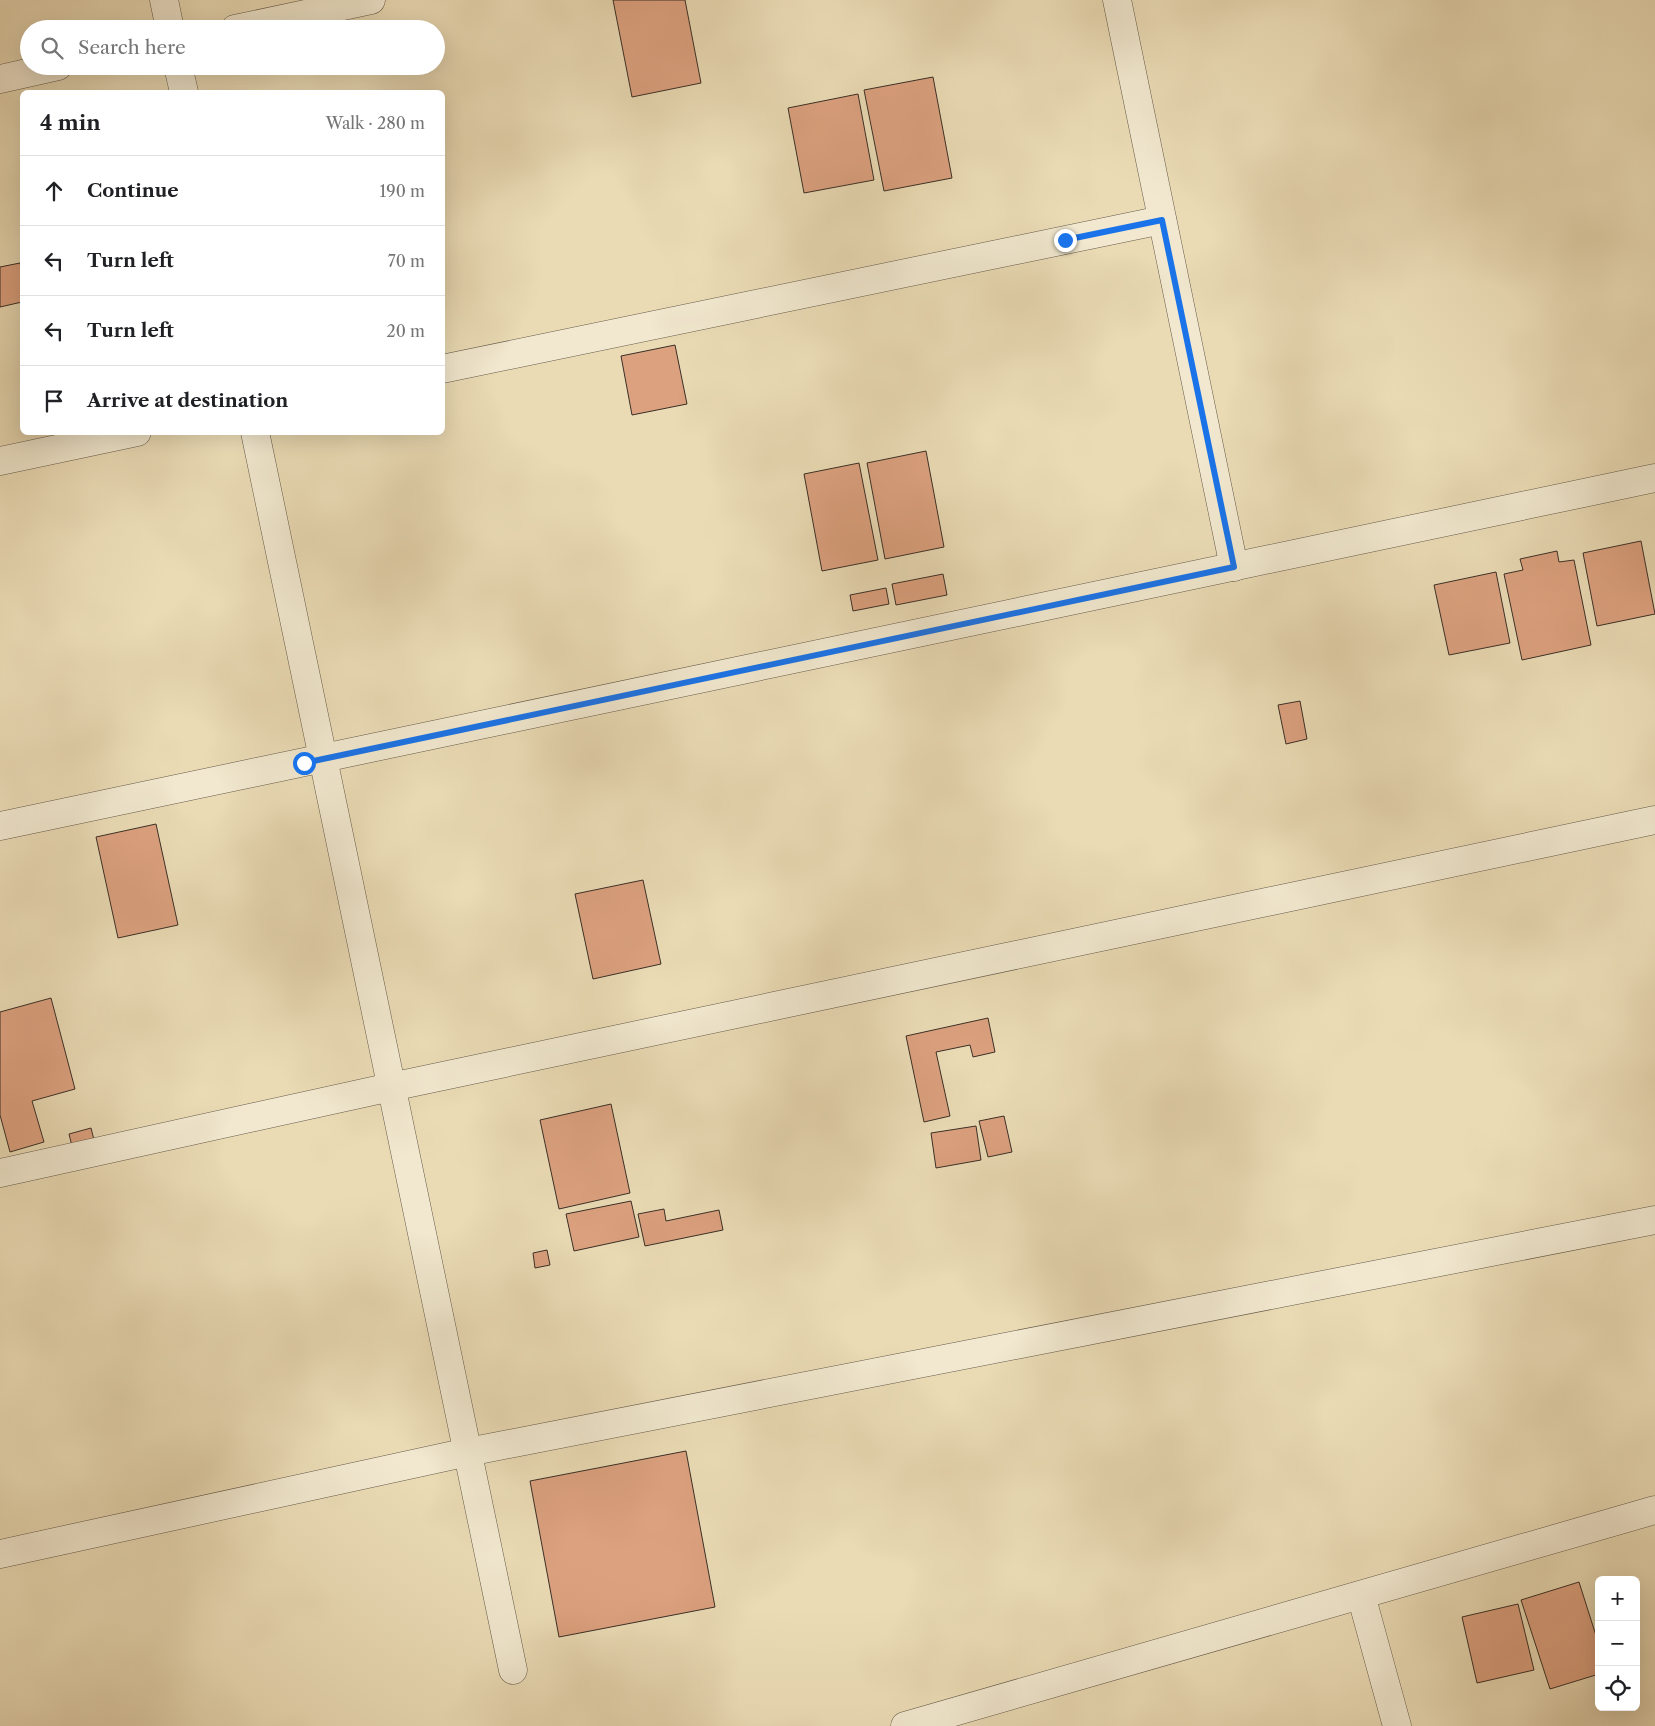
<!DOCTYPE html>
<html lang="en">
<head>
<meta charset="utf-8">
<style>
  :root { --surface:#fff; --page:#f2f2f2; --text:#202124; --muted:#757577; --line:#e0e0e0 }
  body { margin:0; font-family:"Libre Caslon Text",serif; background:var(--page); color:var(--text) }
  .controls { position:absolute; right:15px; bottom:15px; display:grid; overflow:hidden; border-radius:8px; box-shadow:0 5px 20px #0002 }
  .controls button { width:45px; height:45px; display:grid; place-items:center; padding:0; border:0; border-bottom:1px solid var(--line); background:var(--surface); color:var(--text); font:25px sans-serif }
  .stop { position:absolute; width:15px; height:15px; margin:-11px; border:4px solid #1a73e8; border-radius:50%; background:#fff }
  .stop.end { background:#1a73e8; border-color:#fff; box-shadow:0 1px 5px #0008 }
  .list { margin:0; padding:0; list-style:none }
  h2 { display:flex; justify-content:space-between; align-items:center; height:65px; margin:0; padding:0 20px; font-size:21px }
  h2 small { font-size:16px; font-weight:400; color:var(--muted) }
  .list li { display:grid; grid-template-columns:32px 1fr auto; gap:15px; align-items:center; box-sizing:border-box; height:70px; padding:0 20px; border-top:1px solid var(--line) }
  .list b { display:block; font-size:19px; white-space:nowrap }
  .list em { font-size:16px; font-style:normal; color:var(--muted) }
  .icon { flex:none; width:28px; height:28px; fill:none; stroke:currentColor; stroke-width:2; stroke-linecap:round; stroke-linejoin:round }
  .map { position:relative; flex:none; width:1655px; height:1726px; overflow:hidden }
  .search { position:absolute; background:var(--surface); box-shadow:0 5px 20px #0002; left:20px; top:20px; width:425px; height:55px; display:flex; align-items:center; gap:12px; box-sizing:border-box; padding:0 18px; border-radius:28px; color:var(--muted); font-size:19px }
  .panel { position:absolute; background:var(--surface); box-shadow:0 5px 20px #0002; left:20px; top:90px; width:425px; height:345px; border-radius:8px }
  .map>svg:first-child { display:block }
</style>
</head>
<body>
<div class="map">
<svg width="1655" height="1726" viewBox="0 0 1655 1726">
  <rect width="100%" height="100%" fill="#eadbb5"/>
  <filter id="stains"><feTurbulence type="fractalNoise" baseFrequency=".004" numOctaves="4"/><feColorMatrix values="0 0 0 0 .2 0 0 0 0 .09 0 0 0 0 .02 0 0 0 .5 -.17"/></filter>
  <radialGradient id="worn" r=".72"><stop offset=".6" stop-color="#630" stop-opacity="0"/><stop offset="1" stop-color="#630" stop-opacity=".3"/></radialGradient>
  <!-- building -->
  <g fill="#dca17f" stroke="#392f26">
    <path d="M613,0H685L701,83L632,97Z"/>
    <path d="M933,77L952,178L884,191L864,90Z"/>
    <path d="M858,94L874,180L804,193L788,108Z"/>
    <path d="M20,263L22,274V302L0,307V267Z"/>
    <path d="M675,345L687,404L632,415L621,356Z"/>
    <path d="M926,451L944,547L885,559L867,463Z"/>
    <path d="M859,463L878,560L822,571L804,474Z"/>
    <path d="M1641,541L1655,614L1597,626L1583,553Z"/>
    <path d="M1557,551L1559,562L1574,560L1591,645L1522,660L1504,574L1523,570L1520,559Z"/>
    <path d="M1496,572L1510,643L1449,655L1434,585Z"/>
    <path d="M943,574L947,595L896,605L892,584Z"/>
    <path d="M886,588L889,604L853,611L850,595Z"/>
    <path d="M1300,701L1307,739L1286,744L1278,705Z"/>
    <path d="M156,824L178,925L118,938L96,837Z"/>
    <path d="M643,880L661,964L593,979L575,894Z"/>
    <path d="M51,998L75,1089L32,1101L44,1142L10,1152L0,1115V1012Z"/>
    <path d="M988,1018L995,1052L973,1057L970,1045L936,1052L950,1116L924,1122L906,1036Z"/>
    <path d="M611,1104L630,1193L559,1209L540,1120Z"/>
    <path d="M1004,1116L1012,1152L988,1157L979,1121Z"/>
    <path d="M976,1126L981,1160L936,1168L931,1133Z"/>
    <path d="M91,1128L95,1144L73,1150L69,1134Z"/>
    <path d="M631,1201L639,1237L574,1251L566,1214Z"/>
    <path d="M664,1209L666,1221L719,1210L723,1230L645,1246L638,1214Z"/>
    <path d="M547,1250L550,1265L535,1268L533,1253Z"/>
    <path d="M686,1451L715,1607L559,1637L530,1481Z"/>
    <path d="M1579,1582L1599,1645V1674L1550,1689L1521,1600Z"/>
    <path d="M1518,1604L1534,1670L1477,1683L1462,1617Z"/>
  </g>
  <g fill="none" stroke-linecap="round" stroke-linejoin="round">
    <defs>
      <g id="minor">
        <path d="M164,0L170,29"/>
        <path d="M1117,0L1234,567"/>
        <path d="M235,29L371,0"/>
        <path d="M178,66L184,92"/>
        <path d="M0,79L58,66"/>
        <path d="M442,369L1162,220"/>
        <path d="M255,432L513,1670"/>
        <path d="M0,461L137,432"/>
        <path d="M0,826L1655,478"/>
        <path d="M0,1173L391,1087L1655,820"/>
        <path d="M0,1554L468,1452L1655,1220"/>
        <path d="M1361,1595L1397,1726"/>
        <path d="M905,1726L1655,1510"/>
      </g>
    </defs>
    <!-- minor casing -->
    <use href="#minor" stroke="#655a4a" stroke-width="29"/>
    <!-- minor -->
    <use href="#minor" stroke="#f1e8cf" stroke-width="28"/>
  </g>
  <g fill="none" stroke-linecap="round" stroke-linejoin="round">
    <!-- route -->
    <path stroke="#1a73e8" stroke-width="6" d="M304,763L1234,567L1162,220L1065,240"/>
  </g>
  <rect width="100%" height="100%" filter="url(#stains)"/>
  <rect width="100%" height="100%" fill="url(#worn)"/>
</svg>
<div class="controls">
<button>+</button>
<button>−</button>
<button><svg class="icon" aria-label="locate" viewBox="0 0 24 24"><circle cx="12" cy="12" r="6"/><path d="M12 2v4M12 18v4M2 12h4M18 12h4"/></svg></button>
</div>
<div class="stop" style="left:304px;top:763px"></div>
<div class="stop end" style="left:1065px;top:240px"></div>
<div class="search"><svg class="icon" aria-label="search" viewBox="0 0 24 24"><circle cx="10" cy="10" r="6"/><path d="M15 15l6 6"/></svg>Search here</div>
<section class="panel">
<h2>4 min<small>Walk · 280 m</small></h2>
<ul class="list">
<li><svg class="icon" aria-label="ahead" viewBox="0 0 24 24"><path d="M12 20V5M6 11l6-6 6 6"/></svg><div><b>Continue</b></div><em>190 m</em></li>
<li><svg class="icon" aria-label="left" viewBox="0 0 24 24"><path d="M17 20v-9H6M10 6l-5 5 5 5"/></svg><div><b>Turn left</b></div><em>70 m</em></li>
<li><svg class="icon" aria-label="left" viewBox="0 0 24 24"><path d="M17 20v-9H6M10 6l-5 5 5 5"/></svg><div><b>Turn left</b></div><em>20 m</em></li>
<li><svg class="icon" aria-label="arrive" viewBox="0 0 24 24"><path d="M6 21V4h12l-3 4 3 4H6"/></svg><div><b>Arrive at destination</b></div></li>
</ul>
</section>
</div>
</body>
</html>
